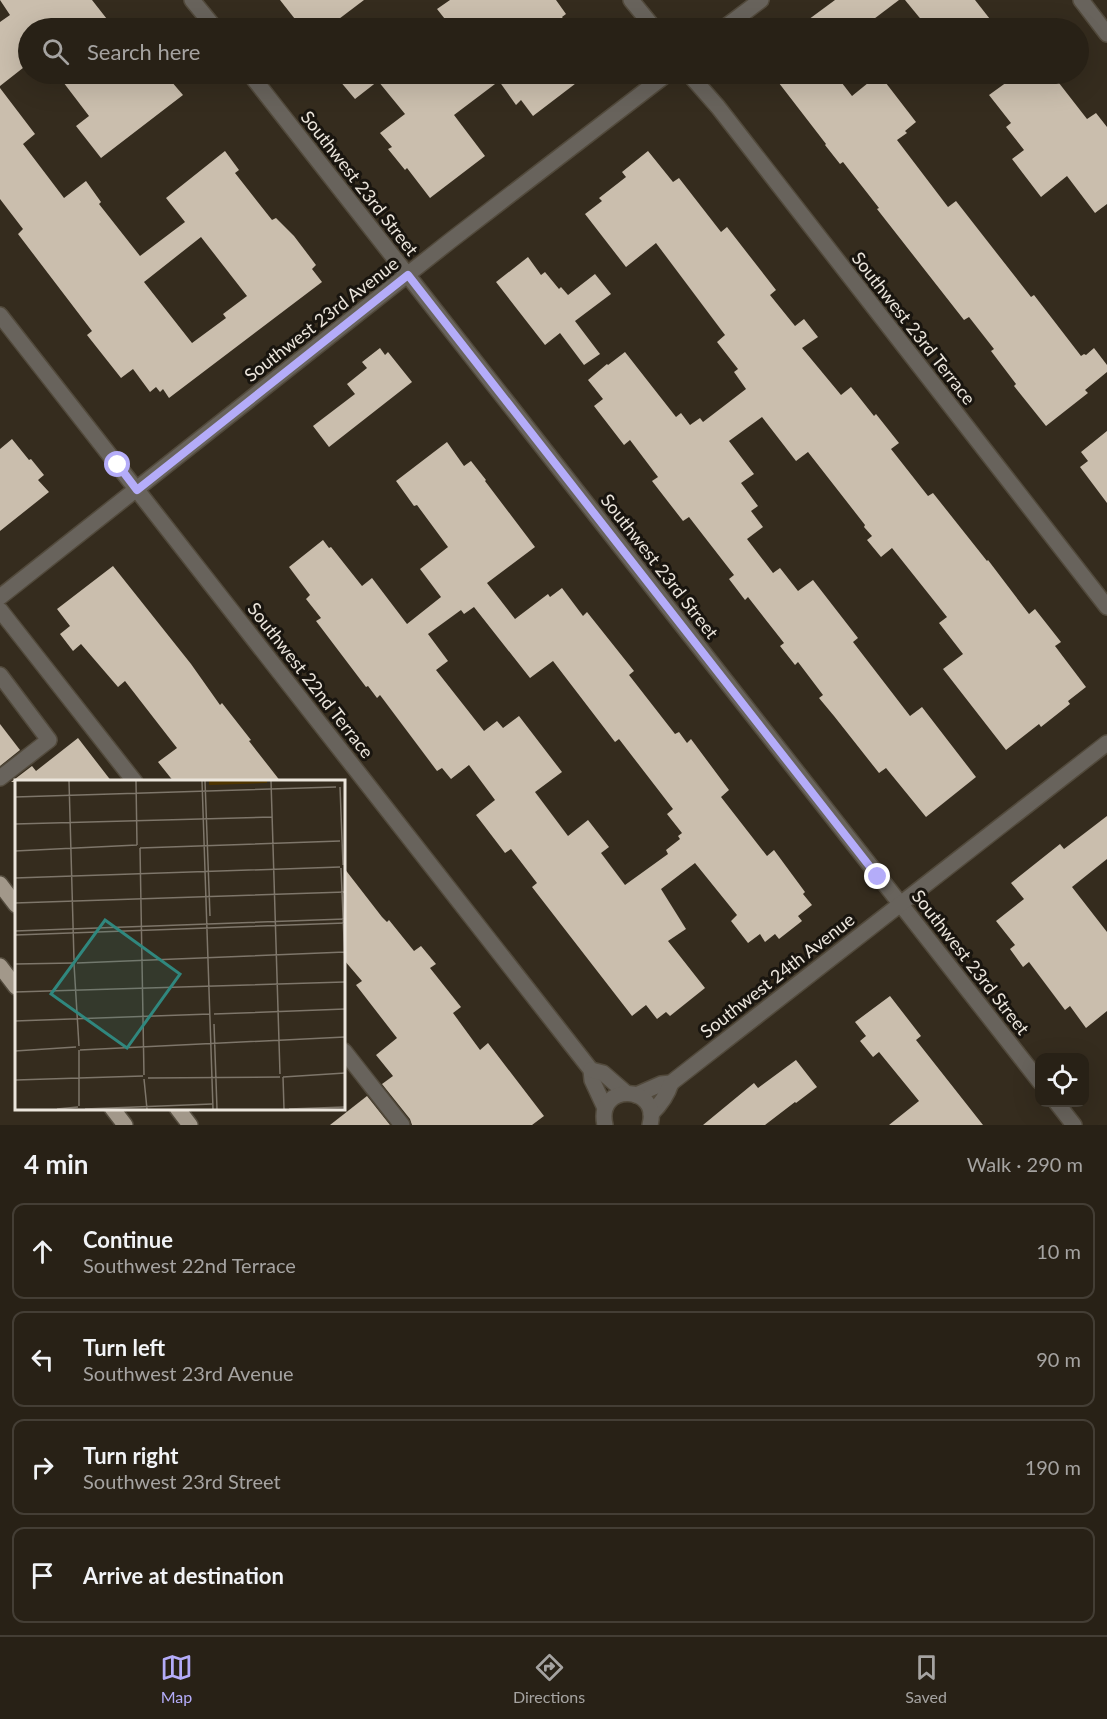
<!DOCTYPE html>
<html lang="en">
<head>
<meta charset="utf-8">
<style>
  :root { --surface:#282116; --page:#342e23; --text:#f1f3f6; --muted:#a5a3a1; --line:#443e35; --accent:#b4acf9 }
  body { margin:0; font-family:Lato,sans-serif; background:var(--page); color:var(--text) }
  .controls { position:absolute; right:18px; bottom:18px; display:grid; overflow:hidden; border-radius:12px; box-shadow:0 6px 24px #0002 }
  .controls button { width:54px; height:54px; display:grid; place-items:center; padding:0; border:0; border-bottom:2px solid var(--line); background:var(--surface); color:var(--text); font:30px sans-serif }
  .stop { position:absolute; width:18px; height:18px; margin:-14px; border:4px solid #b4acf9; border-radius:50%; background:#fff }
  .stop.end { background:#b4acf9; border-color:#fff; box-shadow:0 2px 6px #0008 }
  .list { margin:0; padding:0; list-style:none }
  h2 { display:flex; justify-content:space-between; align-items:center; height:78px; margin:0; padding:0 24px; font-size:26px }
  h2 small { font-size:20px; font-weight:400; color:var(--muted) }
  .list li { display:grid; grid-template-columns:39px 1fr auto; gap:18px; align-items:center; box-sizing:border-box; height:96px; margin:0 12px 12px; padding:0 12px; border:2px solid var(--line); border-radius:12px }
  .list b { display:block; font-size:22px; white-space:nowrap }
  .list p { margin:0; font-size:20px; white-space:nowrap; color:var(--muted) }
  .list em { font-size:20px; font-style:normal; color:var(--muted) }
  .icon { flex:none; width:33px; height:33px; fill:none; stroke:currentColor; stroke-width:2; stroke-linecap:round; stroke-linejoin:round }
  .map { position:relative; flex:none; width:1107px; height:1125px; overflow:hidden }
  .search { position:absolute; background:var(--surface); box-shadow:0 6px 24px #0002; left:18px; right:18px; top:18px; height:66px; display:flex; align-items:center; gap:15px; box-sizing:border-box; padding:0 21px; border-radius:33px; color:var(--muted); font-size:22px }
  .sheet { height:510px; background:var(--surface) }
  nav { display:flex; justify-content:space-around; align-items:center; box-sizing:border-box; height:84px; border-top:2px solid var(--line); background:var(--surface); font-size:16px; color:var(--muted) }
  nav a { display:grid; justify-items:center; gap:3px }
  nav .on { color:var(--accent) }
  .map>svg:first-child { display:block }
</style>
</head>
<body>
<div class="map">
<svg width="1107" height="1125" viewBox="0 0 1107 1125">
  <rect width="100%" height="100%" fill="#352c1e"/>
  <!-- building -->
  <g fill="#cabead" fill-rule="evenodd">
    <path d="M0,0H92L114,28H28V64L0,86V22L10,15Z"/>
    <path d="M280,0H364L327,28H302Z"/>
    <path d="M450,0H556L566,14L562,17L570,28H452L437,9Z"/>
    <path d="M835,0H899L862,28H797Z"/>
    <path d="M905,0H975L997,28H928Z"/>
    <path d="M57,74H165L183,95L101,158L76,126L89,116Z"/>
    <path d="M334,74H588L533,116L521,100L516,105L499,81L454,115L485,156L430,198L407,168L405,170L388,149L392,147L380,133L405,114L378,81L355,99Z"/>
    <path d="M772,74H835L852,96L879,74L916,122L905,131L907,133L897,140L948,207L956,201L1031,297L1034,295L1081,356L1084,354L1086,355L1094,348L1107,365V372L1085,390L1088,393L1046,426L1014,386L1016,384L991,351L994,349L969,317L964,320L877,209L879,208L843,162L840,164L825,145L826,144Z"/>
    <path d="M1018,74H1052L1087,119L1096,113L1107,127V204L1095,213L1067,176L1041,197L1012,159L1024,150L1006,127L1011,123L989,95Z"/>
    <path d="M0,88L35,134L23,144L64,198L86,181L101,202L99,204L140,256L185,222L166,198L225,151L239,170L235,173L272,220L276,218L294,236L316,265L312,269L322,282L169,398L163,389L160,392L156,387L150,392L133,369L121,378L87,335L92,331L18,234L23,229L0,199ZM201,237L247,296L223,314L226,318L192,343L144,282Z"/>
    <path d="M648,151L673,182L679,178L721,232L727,227L776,290L770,295L795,326L804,319L818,337L802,348L841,395L851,387L874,416L876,414L899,443L891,449L928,496L933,493L987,561L988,560L1029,614L1035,609L1061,642L1055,646L1086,687L1068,701L1070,704L1041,727L1039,724L1006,750L943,669L963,654L939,623L947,617L892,548L881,557L867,540L872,536L864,527L865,525L808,452L796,461L762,417L729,441L754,474L741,483L758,506L751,511L763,527L747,539L773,573L780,568L798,591L813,580L858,638L853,642L910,716L922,707L976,777L926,817L886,768L879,773L834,716L819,698L823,695L798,662L795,665L780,646L784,643L748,597L745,600L729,579L734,575L689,517L683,521L652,481L658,477L630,440L624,445L594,406L603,399L588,380L607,364L608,365L625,352L676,417L681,413L690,425L700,418L703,422L746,389L734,372L738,369L717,342L725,335L656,243L626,267L585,214L602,201L599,198L626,177L622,172Z"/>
    <path d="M528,257L541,275L545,272L559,289L561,287L568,295L595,274L611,294L575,321L600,354L584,365L560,333L545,345L496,282Z"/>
    <path d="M380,348L385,355L388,352L412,382L329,447L313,426L355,394L347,384L367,368L362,362Z"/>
    <path d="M1107,431V503L1080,467L1088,461L1081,452Z"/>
    <path d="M12,439L29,460L31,459L44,475L38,480L49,492L0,531V449Z"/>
    <path d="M447,442L464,466L471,461L486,480L485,481L535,547L487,583L515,619L548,594L550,597L562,588L583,616L587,612L634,671L629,675L675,734L679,732L687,743L691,739L729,790L721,797L767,856L774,850L805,892L803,894L812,905L798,916L802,921L779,939L775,934L765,942L760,934L748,943L731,921L737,915L695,863L661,889L686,929L668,941L705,988L670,1016L666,1012L657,1019L646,1005L632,1016L532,887L537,883L511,849L505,853L476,815L495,800L469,765L451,779L442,768L437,771L380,695L377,698L368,686L366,687L316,621L321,618L306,599L310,595L289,567L323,540L329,548L331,547L362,586L372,578L407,624L441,597L420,569L448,547L417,505L414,506L396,481ZM474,607L530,678L553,661L615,742L619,739L673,809L667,814L682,833L678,836L680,839L666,850L668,854L625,885L601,853L609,847L588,820L568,836L535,792L562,772L519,716L503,728L497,721L484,731L436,670L448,661L428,634L461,610L464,614Z"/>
    <path d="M113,566L191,664L220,705L222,703L251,740L249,741L281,782H174L158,762L177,748L125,681L118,687L81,644L73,651L60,634L70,626L57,609Z"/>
    <path d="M0,724L20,750L0,766Z"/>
    <path d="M78,738L112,782H11L32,766L36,771Z"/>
    <path d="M1107,816V859L1072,887L1107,932V1011L1086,1028L1070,1006L1065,1010L1029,962L1023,967L1010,949L1015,945L996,921L1024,899L1011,883L1060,844L1064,849Z"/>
    <path d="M344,868L382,917L387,922L389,920L414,951L421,946L436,964L430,968L461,1007L453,1013L480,1050L488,1043L544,1116L532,1125H412L410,1119L382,1084L393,1076L376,1055L397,1038L356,985L362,981L344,960Z"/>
    <path d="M890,996L921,1036L916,1040L983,1125H889L919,1101L879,1052L873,1057L860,1041L866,1036L855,1022Z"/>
    <path d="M796,1060L817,1087L796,1103L795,1102L765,1125H703L754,1083L758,1088Z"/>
    <path d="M367,1096L390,1125H330Z"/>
  </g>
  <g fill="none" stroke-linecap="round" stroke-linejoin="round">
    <defs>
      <g id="minor">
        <path d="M192,0L215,28"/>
        <path d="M631,0L654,28"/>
        <path d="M1081,0L1107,34"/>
        <path d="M724,28L761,0"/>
        <path d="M250,74L1040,1082"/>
        <path d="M689,74L718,107L1107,607"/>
        <path d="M0,315L591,1070L592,1080L605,1108"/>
        <path d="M0,597L450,241L667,74"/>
        <path d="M0,610L135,782"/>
        <path d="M0,675L49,740L0,778"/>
        <path d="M344,1051L402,1125"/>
        <path d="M591,1070L603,1073L626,1093"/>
        <path d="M636,1095L661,1084L671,1083L1107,743"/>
        <path d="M1056,1102L1074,1125"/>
        <path d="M651,1114C660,1105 667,1096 671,1083"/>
        <path d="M605,1125C595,1082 661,1084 650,1125"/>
      </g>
      <g id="major">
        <path d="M0,884L16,905"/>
        <path d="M0,966L16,987"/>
        <path d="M112,1108L125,1125"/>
        <path d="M177,1108L190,1125"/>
      </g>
    </defs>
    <!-- minor casing -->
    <use href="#minor" stroke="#524a3c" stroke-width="18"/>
    <!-- major casing -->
    <use href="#major" stroke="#524a3c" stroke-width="18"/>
    <!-- minor -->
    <use href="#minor" stroke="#68635c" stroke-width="15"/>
    <!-- major -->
    <use href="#major" stroke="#a2988a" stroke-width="15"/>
  </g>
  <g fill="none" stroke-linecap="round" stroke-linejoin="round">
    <!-- route -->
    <path stroke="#b4acf9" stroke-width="8" d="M118,465L137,490L408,275L878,877"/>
  </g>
  <g text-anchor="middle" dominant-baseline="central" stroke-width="6" stroke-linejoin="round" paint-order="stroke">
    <!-- street labels -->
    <g font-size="18" fill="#ebe5dc" stroke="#19150f">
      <text transform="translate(360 183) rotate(52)">Southwest 23rd Street</text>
      <text transform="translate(321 319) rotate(-38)">Southwest 23rd Avenue</text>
      <text transform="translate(914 328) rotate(52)">Southwest 23rd Terrace</text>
      <text transform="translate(660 566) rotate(52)">Southwest 23rd Street</text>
      <text transform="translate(311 680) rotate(52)">Southwest 22nd Terrace</text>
      <text transform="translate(971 962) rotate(52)">Southwest 23rd Street</text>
      <text transform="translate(777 975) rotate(-38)">Southwest 24th Avenue</text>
    </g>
  </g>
  <!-- overview -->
  <g transform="translate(15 780)">
    <rect width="330" height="330" fill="#352c1e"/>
    <path d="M194,1H252V3L194,5Z" fill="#4f3500"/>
    <path fill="none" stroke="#7e766a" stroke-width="1.5" d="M54,1L59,180M121,1L122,65M187,1L198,329M190,1L195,136M256,1L265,294M325,7L328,85M0,17L321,7M0,44L257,37M125,68L129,295M125,68L325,61M0,71L122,65M326,88L330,183M0,98L325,87M0,123L330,112M0,151L330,139M0,155L330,143M62,183L330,172M0,184L59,183M59,184L64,266M0,212L329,202M199,234L330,229M0,241L195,234M199,244L202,329M65,270L330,257M0,271L61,267M268,297L330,293M268,297L269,329M133,298L265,297M129,299L132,329M1,300L128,296M64,326V270M42,329L63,327M70,329L197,324M274,329L330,327"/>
    <path fill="#30877e" fill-opacity="0.15" stroke="#30877e" stroke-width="3" d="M90,140L165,194L112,268L36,214Z"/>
    <rect width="330" height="330" fill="none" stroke="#ebe5dc" stroke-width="3"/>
  </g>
</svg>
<div class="controls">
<button><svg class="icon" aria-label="locate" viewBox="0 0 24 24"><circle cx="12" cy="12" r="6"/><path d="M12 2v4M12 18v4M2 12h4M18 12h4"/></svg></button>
</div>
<div class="stop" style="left:118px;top:465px"></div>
<div class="stop end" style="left:878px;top:877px"></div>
<div class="search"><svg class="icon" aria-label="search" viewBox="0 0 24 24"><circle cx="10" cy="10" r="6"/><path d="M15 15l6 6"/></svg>Search here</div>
</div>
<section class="sheet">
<h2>4 min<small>Walk · 290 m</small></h2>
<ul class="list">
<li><svg class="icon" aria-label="ahead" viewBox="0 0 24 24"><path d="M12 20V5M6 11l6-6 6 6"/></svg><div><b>Continue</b><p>Southwest 22nd Terrace</p></div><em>10 m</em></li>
<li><svg class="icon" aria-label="left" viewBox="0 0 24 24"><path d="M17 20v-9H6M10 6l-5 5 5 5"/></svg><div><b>Turn left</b><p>Southwest 23rd Avenue</p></div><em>90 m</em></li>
<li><svg class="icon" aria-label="right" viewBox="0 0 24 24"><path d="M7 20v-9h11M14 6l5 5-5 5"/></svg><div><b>Turn right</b><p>Southwest 23rd Street</p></div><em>190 m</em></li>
<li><svg class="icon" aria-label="arrive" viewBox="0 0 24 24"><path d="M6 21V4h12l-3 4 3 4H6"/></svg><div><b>Arrive at destination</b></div></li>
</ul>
</section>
<nav>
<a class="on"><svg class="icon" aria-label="map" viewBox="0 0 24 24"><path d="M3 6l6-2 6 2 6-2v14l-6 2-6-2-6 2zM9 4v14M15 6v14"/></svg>Map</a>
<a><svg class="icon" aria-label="directions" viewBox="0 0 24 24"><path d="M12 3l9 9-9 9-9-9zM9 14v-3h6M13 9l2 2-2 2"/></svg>Directions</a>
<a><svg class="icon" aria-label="saved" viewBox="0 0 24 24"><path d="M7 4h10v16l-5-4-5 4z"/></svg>Saved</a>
</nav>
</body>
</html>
